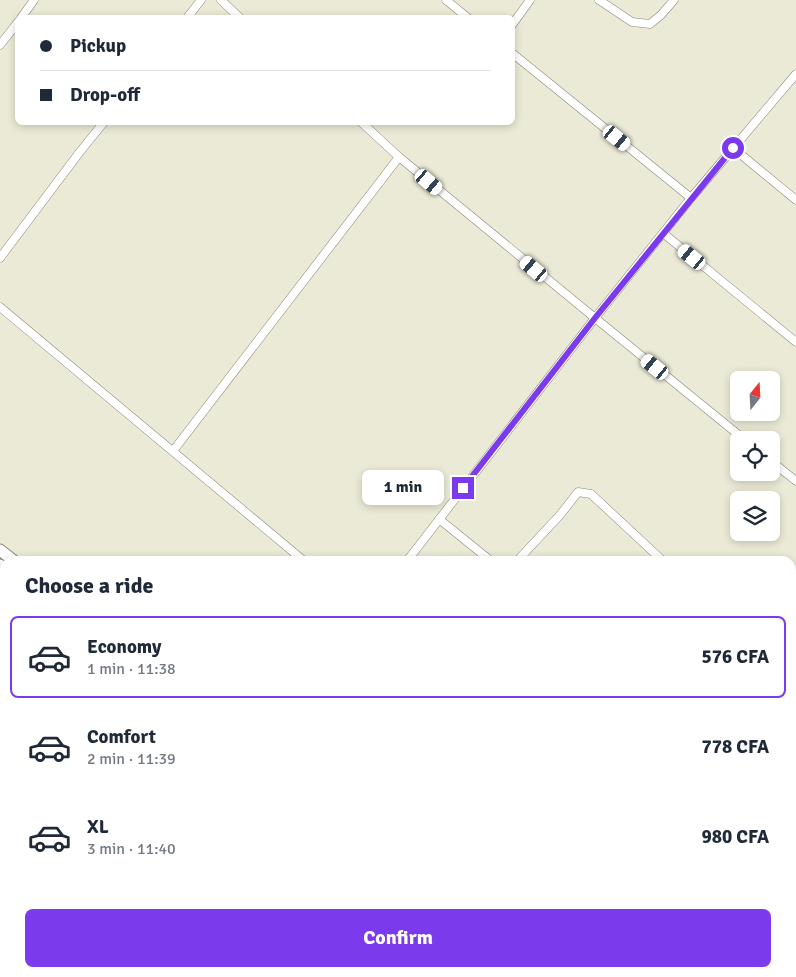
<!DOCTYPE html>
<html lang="en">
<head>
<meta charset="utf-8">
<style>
	body { margin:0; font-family:Signika,sans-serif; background:#f2f2f3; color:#1f2937; height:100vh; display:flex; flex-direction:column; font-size:19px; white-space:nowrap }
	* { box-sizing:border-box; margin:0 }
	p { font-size:16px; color:#747a83 }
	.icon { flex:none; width:28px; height:28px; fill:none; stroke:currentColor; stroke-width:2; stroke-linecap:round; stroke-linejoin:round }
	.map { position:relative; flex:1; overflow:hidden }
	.side { position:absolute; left:0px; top:556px; width:796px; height:421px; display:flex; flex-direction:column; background:#fff; border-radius:15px 15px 0 0; box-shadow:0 2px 8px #0003 }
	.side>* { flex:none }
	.banner { position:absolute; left:15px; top:15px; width:500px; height:110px; border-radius:8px; box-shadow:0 2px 8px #0003; display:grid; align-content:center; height:110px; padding:0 25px; background:#fff }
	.needle { width:32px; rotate:18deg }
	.controls { position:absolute; left:730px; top:371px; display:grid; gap:10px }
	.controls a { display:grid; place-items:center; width:50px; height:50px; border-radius:8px; background:#fff; box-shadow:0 2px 8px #0003; font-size:25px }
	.end { position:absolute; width:22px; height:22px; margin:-11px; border:6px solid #7c3aed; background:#fff; box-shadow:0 0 0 2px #fff }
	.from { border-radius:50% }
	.bubble { position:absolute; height:35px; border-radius:8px; background:#fff; box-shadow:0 2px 8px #0003; font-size:16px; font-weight:800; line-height:35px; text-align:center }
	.car { position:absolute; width:15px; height:30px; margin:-15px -8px; border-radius:6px; box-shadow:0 0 4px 1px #0007; background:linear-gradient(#fff 24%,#345 0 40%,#fff 0 76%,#345 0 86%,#fff 0) }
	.banner b { display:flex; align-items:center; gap:18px; height:48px; font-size:19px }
	.banner b+b { border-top:1px solid #e0e1e3 }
	.banner i { width:12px; height:12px; background:#1f2937 }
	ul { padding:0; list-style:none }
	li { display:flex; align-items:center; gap:15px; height:82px; margin:0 10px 8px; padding:0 15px; border:2px solid transparent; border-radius:8px }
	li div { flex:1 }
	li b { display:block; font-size:19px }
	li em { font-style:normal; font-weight:800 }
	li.active { border-color:#7c3aed }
	li>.icon { width:45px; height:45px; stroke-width:1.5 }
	h2 { padding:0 25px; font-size:22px; line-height:60px }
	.button { display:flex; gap:10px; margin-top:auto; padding:10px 25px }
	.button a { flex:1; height:58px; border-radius:8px; background:#7c3aed; color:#fff; font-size:20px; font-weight:800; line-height:58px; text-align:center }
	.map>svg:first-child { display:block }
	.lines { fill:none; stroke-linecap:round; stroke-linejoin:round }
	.service-casing { stroke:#888875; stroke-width:5.5 }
	.minor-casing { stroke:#888875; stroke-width:9 }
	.tertiary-casing { stroke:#888875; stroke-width:12 }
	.secondary-casing { stroke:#888875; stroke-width:13 }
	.service { stroke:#fff; stroke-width:4 }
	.minor { stroke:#fff; stroke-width:8 }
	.tertiary { stroke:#fff; stroke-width:10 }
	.secondary { stroke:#fff; stroke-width:11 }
	.route { stroke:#7c3aed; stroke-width:6 }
</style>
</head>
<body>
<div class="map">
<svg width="796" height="977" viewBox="0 0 796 977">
	<rect width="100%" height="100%" fill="#eaead6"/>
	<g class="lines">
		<g class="service-casing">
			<path id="service" d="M524,972L531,977"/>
		</g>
		<g class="minor-casing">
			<path id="minor" d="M221,0L240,18
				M446,0L468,18
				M599,0L632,22L650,24L661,15L674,0
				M21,18L34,0
				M187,18L201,0
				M512,25L530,0
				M0,45L18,22
				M512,53L691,198
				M361,122L399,157L595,318L745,440
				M733,148L796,200
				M663,233L796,342
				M0,258L79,153L104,122
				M0,307L304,561
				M173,451L399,157
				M771,461L796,481
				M439,519L491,561
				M407,561L595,318L691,198L796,74
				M517,561L560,515L578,492L591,494L663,561
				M791,683L796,677
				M0,698L5,703
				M0,834L5,829
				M791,951L796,955
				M0,973L5,968
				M211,977L217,972
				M432,977L438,972
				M558,977L560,972"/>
		</g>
		<g class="tertiary-casing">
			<path id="tertiary" d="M791,923L796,917
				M746,977L750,972"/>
		</g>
		<g class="secondary-casing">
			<path id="secondary" d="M0,550L14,561
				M0,565L5,570
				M450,972L453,977
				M461,972L463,977"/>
		</g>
		<use href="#service" class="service"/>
		<use href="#minor" class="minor"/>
		<use href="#tertiary" class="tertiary"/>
		<use href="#secondary" class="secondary"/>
	</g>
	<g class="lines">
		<path class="route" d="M463,488L595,318L733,148"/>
	</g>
</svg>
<div class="controls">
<a><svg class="needle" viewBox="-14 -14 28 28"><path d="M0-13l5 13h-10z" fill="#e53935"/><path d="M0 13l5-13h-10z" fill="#747a83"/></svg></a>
<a><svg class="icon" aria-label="locate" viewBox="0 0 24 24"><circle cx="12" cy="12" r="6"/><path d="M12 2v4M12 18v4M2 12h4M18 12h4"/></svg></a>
<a><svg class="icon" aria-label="layers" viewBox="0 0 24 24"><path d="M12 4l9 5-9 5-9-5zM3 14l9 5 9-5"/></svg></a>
</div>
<i class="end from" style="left:733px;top:148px"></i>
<i class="end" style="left:463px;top:488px"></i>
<div class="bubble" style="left:362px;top:470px;width:82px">1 min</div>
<i class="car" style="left:617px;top:138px;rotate:129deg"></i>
<i class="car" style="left:429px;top:182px;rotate:130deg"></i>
<i class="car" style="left:692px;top:257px;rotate:309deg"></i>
<i class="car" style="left:534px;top:269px;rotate:310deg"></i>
<i class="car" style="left:655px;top:367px;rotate:309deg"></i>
<div class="banner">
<b><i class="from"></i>Pickup</b>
<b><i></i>Drop-off</b>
</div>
<section class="side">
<h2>Choose a ride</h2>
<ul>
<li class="active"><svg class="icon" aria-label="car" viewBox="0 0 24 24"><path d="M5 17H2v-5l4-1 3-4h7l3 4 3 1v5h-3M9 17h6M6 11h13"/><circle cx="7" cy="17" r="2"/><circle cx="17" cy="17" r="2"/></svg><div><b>Economy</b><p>1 min · 11:38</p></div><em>576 CFA</em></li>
<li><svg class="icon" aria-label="car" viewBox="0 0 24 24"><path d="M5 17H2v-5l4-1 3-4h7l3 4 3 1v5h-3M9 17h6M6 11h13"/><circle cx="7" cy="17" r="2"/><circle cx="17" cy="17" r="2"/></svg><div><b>Comfort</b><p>2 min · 11:39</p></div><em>778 CFA</em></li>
<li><svg class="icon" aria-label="car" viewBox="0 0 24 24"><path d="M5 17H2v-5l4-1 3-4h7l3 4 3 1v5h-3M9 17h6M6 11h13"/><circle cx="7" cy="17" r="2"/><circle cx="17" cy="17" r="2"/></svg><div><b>XL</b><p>3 min · 11:40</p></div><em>980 CFA</em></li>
</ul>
<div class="button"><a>Confirm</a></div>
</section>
</div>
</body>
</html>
